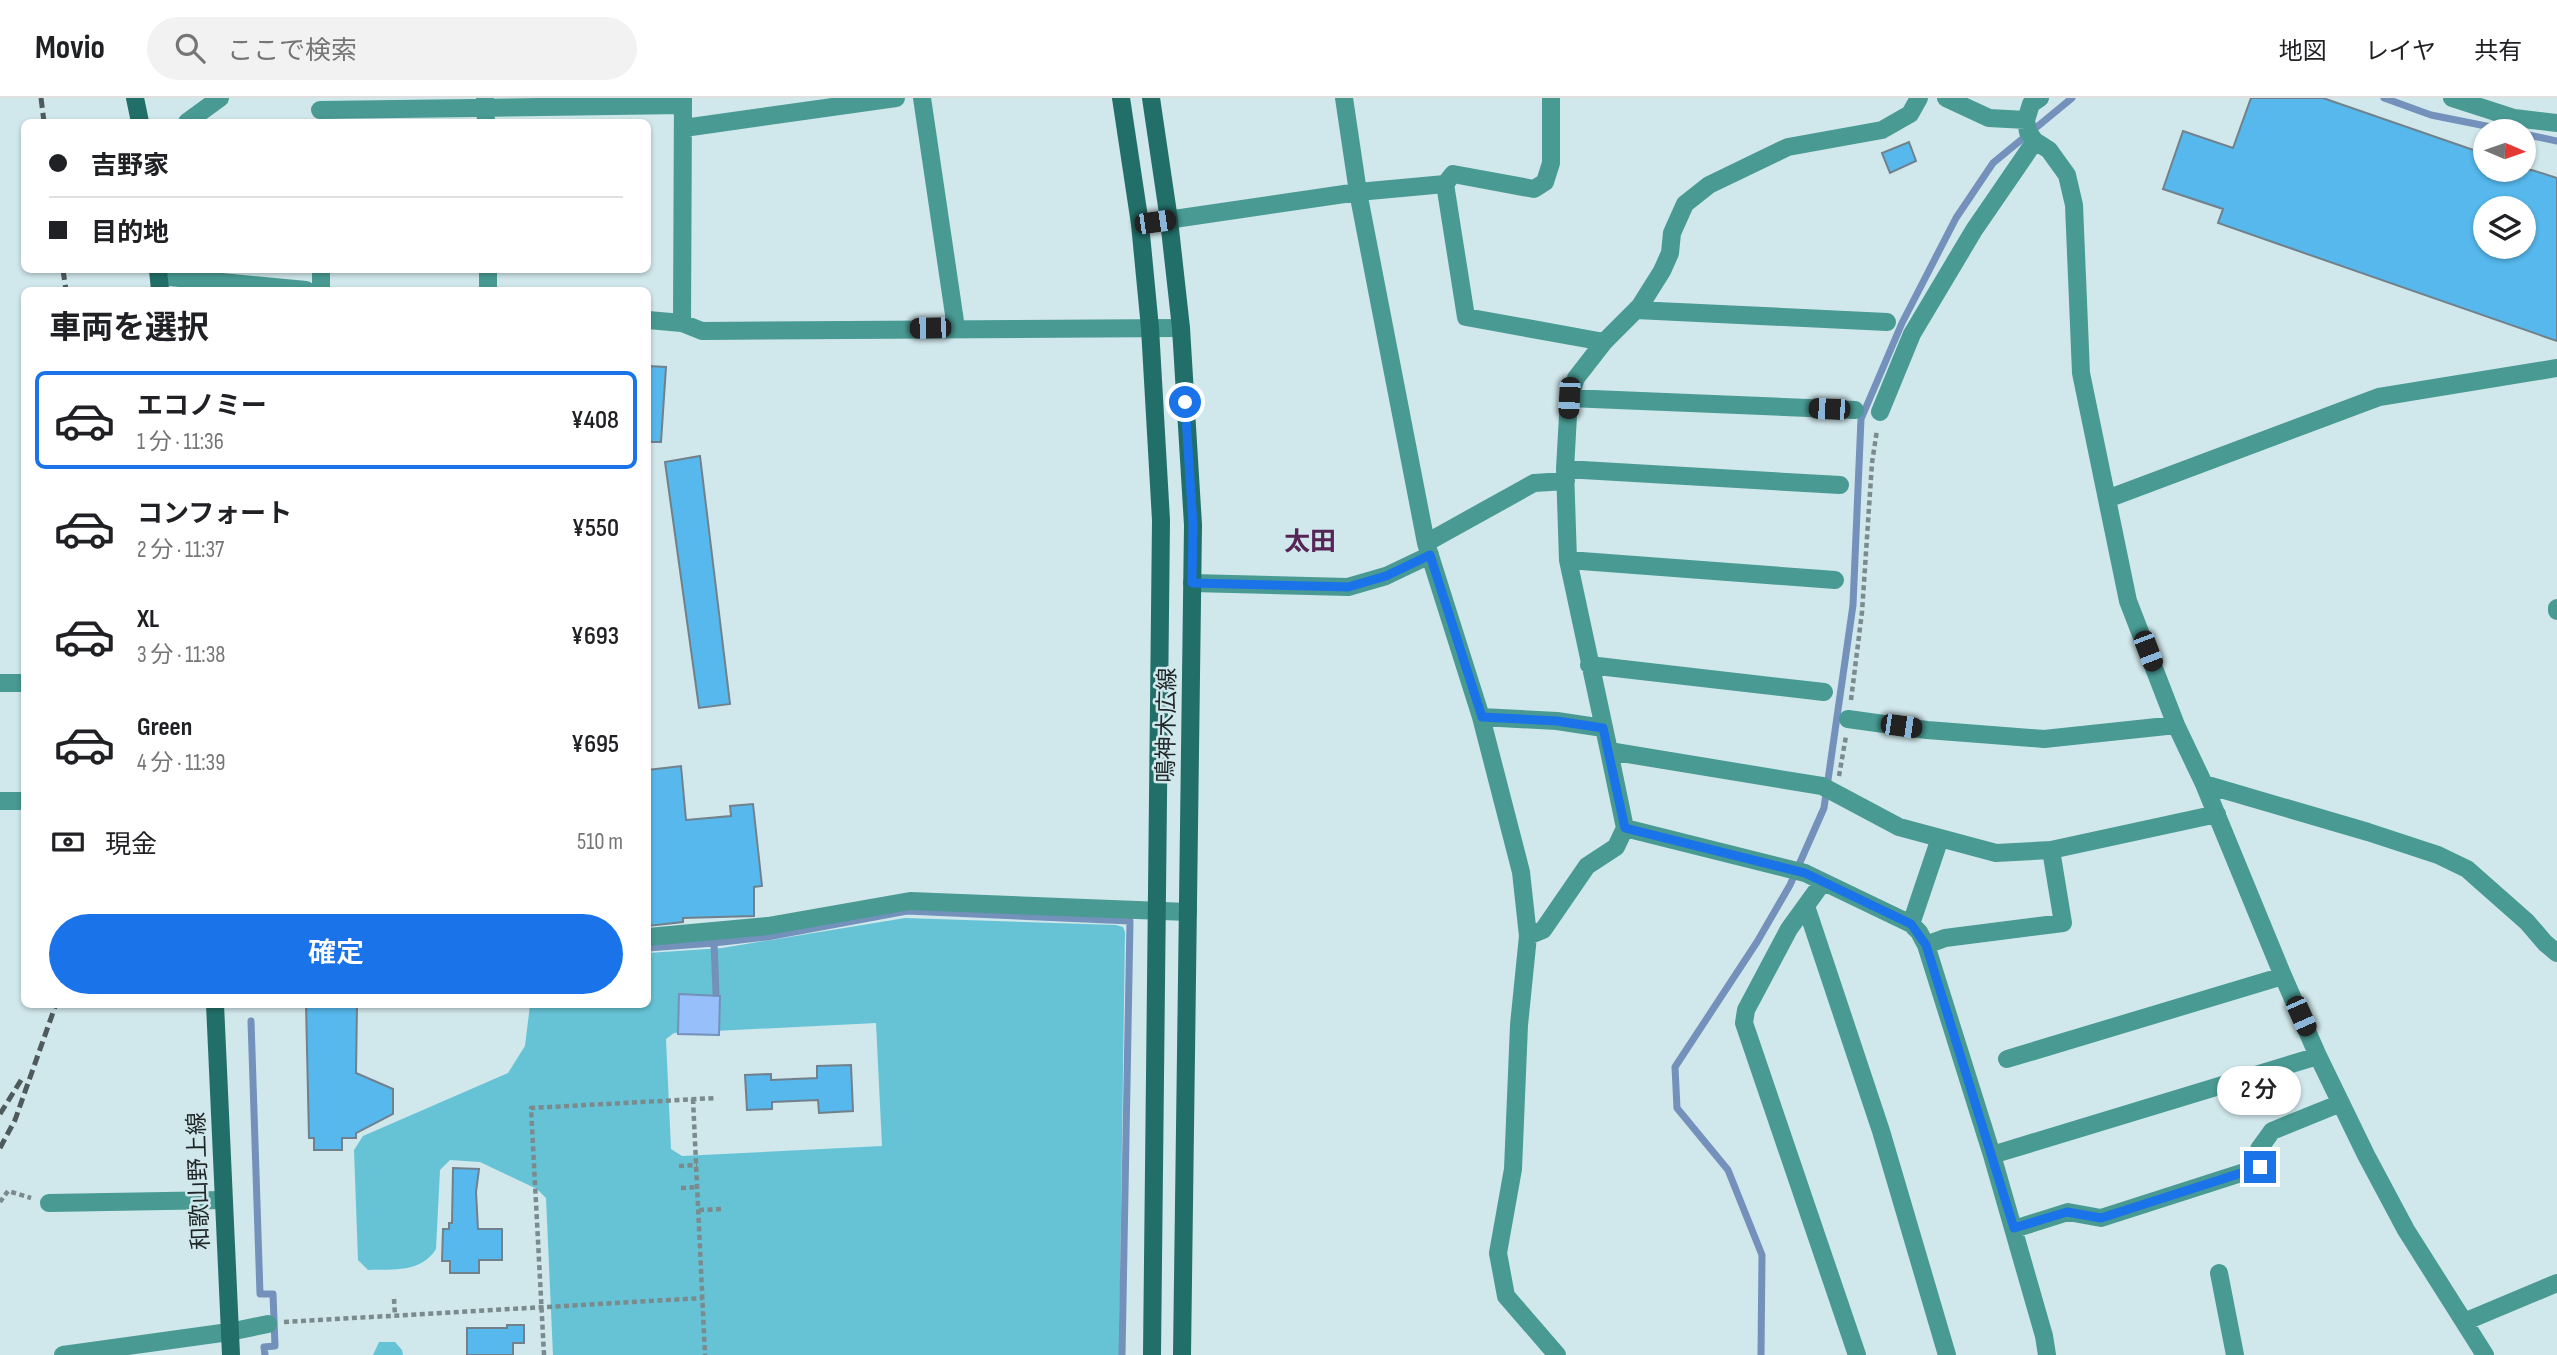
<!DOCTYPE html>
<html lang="ja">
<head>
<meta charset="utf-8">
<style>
	body { margin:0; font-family:"Sofia Sans Condensed","Noto Sans JP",sans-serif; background:#f2f2f2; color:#202124; height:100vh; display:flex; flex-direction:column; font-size:26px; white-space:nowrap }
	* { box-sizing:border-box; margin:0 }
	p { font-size:23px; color:#757577 }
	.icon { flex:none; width:38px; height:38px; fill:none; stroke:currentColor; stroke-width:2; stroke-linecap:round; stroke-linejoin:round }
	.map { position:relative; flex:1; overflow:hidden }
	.side { position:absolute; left:21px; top:189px; width:630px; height:721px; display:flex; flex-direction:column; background:#fff; border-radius:10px; box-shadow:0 2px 5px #0004 }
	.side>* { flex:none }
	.top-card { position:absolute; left:21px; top:21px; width:630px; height:154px; border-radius:10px; box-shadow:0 2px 5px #0004; display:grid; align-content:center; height:154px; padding:0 28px; background:#fff }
	.needle { width:46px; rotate:92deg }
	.buttons { position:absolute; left:2473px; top:21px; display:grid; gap:14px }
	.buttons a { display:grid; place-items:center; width:63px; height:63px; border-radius:50%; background:#fff; box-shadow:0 2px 5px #0004; font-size:35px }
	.end { position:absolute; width:32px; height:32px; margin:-16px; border:9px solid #1a73e8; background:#fff; box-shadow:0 0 0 4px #fff }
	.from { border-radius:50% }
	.bubble { position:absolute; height:49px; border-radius:24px; background:#fff; box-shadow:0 2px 5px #0004; font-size:23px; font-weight:600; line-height:49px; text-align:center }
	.car { position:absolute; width:21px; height:42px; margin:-21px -10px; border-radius:9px; box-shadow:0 0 5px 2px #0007; background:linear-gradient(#222 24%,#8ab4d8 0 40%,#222 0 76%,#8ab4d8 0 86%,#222 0) }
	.top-card b { display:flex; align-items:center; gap:24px; height:66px; font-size:26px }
	.top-card b+b { border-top:2px solid #e0e0e0 }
	.top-card i { width:18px; height:18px; background:#202124 }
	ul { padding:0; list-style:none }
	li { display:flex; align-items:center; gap:21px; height:98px; margin:0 14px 10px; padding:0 14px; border:4px solid transparent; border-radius:10px }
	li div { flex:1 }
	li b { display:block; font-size:26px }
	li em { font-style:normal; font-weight:600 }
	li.active { border-color:#1a73e8 }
	li>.icon { width:63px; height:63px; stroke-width:1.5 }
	h2 { padding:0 28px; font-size:32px; line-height:84px }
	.pay { display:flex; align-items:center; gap:18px; height:77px; padding:0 28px; font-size:26px }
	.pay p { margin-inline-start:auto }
	.cta { display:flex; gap:14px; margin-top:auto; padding:14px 28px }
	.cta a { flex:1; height:80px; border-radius:42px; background:#1a73e8; color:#fff; font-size:28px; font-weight:600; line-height:80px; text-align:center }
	header { display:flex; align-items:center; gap:42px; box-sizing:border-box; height:98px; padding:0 35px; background:#fff; border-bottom:2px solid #e0e0e0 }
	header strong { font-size:33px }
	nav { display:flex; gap:38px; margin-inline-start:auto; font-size:24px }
	.search { width:490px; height:63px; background:#f2f2f2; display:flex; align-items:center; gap:18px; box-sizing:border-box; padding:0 24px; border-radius:38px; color:#757577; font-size:26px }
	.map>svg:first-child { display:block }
	.green { fill:#66c3d5; fill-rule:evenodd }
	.water { fill:#97bffa; stroke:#7391bb; stroke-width:2 }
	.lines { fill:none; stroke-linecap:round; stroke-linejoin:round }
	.stream { stroke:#7391bb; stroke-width:7 }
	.building { fill:#56b8ec; stroke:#71818c; stroke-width:2; fill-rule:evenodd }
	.path { stroke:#7a8a8d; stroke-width:4.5; stroke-dasharray:5 3.5; stroke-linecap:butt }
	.minor { stroke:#489a93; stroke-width:18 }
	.tertiary { stroke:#489a93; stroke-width:18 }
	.secondary { stroke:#226e68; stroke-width:18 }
	.rail { stroke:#4e5a5c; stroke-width:5; stroke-dasharray:10 5; stroke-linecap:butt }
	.route { stroke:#1a73e8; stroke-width:9 }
	.labels { text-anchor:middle; stroke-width:5; stroke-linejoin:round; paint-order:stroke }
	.street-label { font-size:23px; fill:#1e2628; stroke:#d0e7eb }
	.quarter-label { font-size:26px; font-weight:bold; fill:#562556; stroke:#d0e7eb }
</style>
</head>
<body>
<header>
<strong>Movio</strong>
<div class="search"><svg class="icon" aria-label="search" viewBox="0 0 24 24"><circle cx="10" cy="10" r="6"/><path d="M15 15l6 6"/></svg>ここで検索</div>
<nav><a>地図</a><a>レイヤ</a><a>共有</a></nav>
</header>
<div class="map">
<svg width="2557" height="1257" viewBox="0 0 2557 1257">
	<rect width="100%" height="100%" fill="#d0e7eb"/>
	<path class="green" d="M905,820L1116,827L1123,829L1125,834L1119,1257H553L546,1100L537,1091L480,1064L450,1062L440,1072L436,1151C421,1175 393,1171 368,1172L358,1162L354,1052L363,1038L508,975L525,948L530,907L648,906V855L722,850ZM876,925L882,1048L682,1058L671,1051L666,941L674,935Z
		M379,1244H395L402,1252L403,1257H373Z"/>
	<path class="water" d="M679,896L720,898L719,937L678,936Z"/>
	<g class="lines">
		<path class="stream" d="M2384,0L2431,17L2511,33
			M2524,36L2557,43
			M714,845L767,839L907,813L1130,823L1122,1257
			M648,850L714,845L716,895
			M251,923L260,1196H273L275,1248L264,1249L265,1257
			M1761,1257L1762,1157L1728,1072L1677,1010L1675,969L1757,844L1790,787L1824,710L1853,507L1861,321L1902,225L1956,120L1993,65L2072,0"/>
	</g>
	<path class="building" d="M2251,0H2323L2485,56V72H2532L2557,80V243L2218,125L2223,111L2163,91L2183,33L2233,50ZM2485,110H2524V149H2485Z
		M1909,44L1916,63L1890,75L1882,55Z
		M648,268L666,269L661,344H648Z
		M700,358L730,606L699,610L665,364Z
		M681,668L686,722L731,718L730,708L753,706L762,788L754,789V818L683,820V824L648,828V672Z
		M306,906H357L356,975L393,991V1016L356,1035V1040H342V1052H314V1040H309Z
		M851,967L853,1013L819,1015L818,1002L772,1004V1011L747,1012L745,977L771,976V982L817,980V968Z
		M453,1070L479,1071L476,1094L478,1131H502V1162H479V1175H450V1163H442L443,1131H449V1125H452Z
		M507,1227H524V1245H513V1257H467V1230H507Z"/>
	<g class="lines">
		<path class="path" d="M1851,602L1862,514L1872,365L1877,332
			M1839,678L1846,638
			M693,1001L705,1257
			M679,1068L697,1067
			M681,1090L697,1089
			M0,1104L8,1093L31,1100
			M699,1112L724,1111
			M394,1201L395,1218
			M284,1224L703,1200
			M544,1257L531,1010L716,1000"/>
		<path class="minor" d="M485,0L486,24
			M922,0L956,230
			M1344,0L1358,94L1426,445L1481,619L1521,774L1528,838L1519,927L1513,1071L1498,1155L1506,1198L1557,1257
			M1919,0L1910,16L1882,32L1788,49L1709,87L1685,106L1672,135L1670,155L1662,173L1640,208L1604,244L1576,280L1569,300L1565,371L1568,462L1609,653L1822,688L1899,729L1996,755L2051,752L2217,716
			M1946,0L1989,20L2026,22
			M2040,0L2031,6L2026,22L2028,34L2035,43L2049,52L2067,77L2074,107L2081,275L2128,503L2176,627L2204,686L2283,878L2318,958L2366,1057L2406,1132L2485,1257
			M2452,0L2514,20L2557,25
			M320,12L683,7
			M187,24L220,0
			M684,30L896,0
			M1445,86L1466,219L1604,244
			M1140,126L1358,94
			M321,172V192
			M488,172V192
			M159,178L306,192
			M1636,212L1887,224
			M648,222L682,225L702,233L1181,230
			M682,225L683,0
			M1569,300L1855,312
			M1880,314L1912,236L1974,132L2035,43
			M1565,371L1840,387
			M2107,401L2379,299L2557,270
			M1426,445L1534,385L1566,383
			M1568,462L1835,482
			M1192,485L1348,489L1386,478L1430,457
			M2557,510V513
			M1589,567L1824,594
			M0,585H24
			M1481,619L1557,623L1603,630
			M1848,621L1927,632L2044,641L2176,627
			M2204,686L2368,734L2438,757L2467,771L2527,824L2545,845L2557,855
			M0,703H24
			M1625,730L1805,775L1911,826L1919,834L1926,847L1945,840L2063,825L2051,752
			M1823,784L1789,831L1746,912L1744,925L1857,1257
			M1806,808L1881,1033L1947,1257
			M1911,826L1940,740
			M1528,838L1543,832L1587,768L1616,749L1625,730L1609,653
			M648,839L768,828L910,803L1188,814
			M1926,847L1992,1057L2318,958
			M2007,961L2283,878
			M1992,1057L2044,1238L2047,1257
			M49,1105L223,1102
			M2014,1131L2068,1114L2101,1120L2260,1069L2259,1051L2272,1033L2341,1005
			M2219,1175L2235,1257
			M2464,1224L2557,1185
			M63,1257L229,1234L268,1226"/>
		<path class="tertiary" d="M1358,94L1445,86L1453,76L1534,91L1545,84L1551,65V0"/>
		<path class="secondary" d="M135,0L140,24
			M1121,0L1140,126L1150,230L1161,422L1152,1257
			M1151,0L1169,122L1181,230L1193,427L1182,1257
			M158,172L160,192
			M215,906L231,1257"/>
		<path class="rail" d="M41,0L44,24
			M63,172L66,192
			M0,1016L23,979
			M0,1050L15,1022L56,906"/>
	</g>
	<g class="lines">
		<path class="route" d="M1185,304L1193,427L1192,485L1348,489L1386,478L1430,457L1482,619L1557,623L1603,630L1625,730L1805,775L1911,826L1926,847L2014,1130L2067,1114L2101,1120L2260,1069"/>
	</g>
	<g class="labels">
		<g class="street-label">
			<text transform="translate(1166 627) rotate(-89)" y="8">鳴神木広線</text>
			<text transform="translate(198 1083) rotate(-92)" y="8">和歌山野上線</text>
		</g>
		<g class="quarter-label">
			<text x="1310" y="452">太田</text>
		</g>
	</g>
</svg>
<div class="buttons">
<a><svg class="needle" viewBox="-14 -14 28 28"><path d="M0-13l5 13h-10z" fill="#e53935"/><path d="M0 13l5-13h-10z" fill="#757577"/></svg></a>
<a><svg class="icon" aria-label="layers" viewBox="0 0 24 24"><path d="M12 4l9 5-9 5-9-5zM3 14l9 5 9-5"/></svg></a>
</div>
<i class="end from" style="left:1185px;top:304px"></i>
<i class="end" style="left:2260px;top:1069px"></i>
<div class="bubble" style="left:2217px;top:968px;width:84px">2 分</div>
<i class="car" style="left:1155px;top:124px;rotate:82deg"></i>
<i class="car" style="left:930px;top:230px;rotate:269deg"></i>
<i class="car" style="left:1569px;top:300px;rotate:183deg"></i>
<i class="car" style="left:1829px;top:311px;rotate:272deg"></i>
<i class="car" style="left:2148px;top:553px;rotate:159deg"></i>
<i class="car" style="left:1901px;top:628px;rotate:98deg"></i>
<i class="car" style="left:2301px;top:918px;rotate:156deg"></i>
<div class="top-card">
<b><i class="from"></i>吉野家</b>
<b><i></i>目的地</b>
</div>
<section class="side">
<h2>車両を選択</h2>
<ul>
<li class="active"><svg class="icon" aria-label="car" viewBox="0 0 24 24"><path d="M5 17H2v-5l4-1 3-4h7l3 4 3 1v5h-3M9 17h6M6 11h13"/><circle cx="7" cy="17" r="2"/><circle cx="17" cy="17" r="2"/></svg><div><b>エコノミー</b><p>1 分 · 11:36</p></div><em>¥408</em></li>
<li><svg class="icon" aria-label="car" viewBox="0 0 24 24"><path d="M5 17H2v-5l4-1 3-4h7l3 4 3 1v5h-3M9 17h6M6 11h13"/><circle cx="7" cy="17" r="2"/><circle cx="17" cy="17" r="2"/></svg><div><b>コンフォート</b><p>2 分 · 11:37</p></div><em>¥550</em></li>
<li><svg class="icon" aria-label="car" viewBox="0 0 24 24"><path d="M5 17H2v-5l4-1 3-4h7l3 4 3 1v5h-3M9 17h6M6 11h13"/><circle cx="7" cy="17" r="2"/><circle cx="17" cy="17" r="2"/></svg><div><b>XL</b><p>3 分 · 11:38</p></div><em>¥693</em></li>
<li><svg class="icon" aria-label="car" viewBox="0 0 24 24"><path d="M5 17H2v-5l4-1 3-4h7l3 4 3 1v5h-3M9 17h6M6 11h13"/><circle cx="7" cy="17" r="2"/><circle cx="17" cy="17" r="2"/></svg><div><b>Green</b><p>4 分 · 11:39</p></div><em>¥695</em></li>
</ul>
<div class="pay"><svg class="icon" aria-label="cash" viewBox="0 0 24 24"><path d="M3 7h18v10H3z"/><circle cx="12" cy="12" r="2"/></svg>現金<p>510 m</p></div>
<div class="cta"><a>確定</a></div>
</section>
</div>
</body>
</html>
